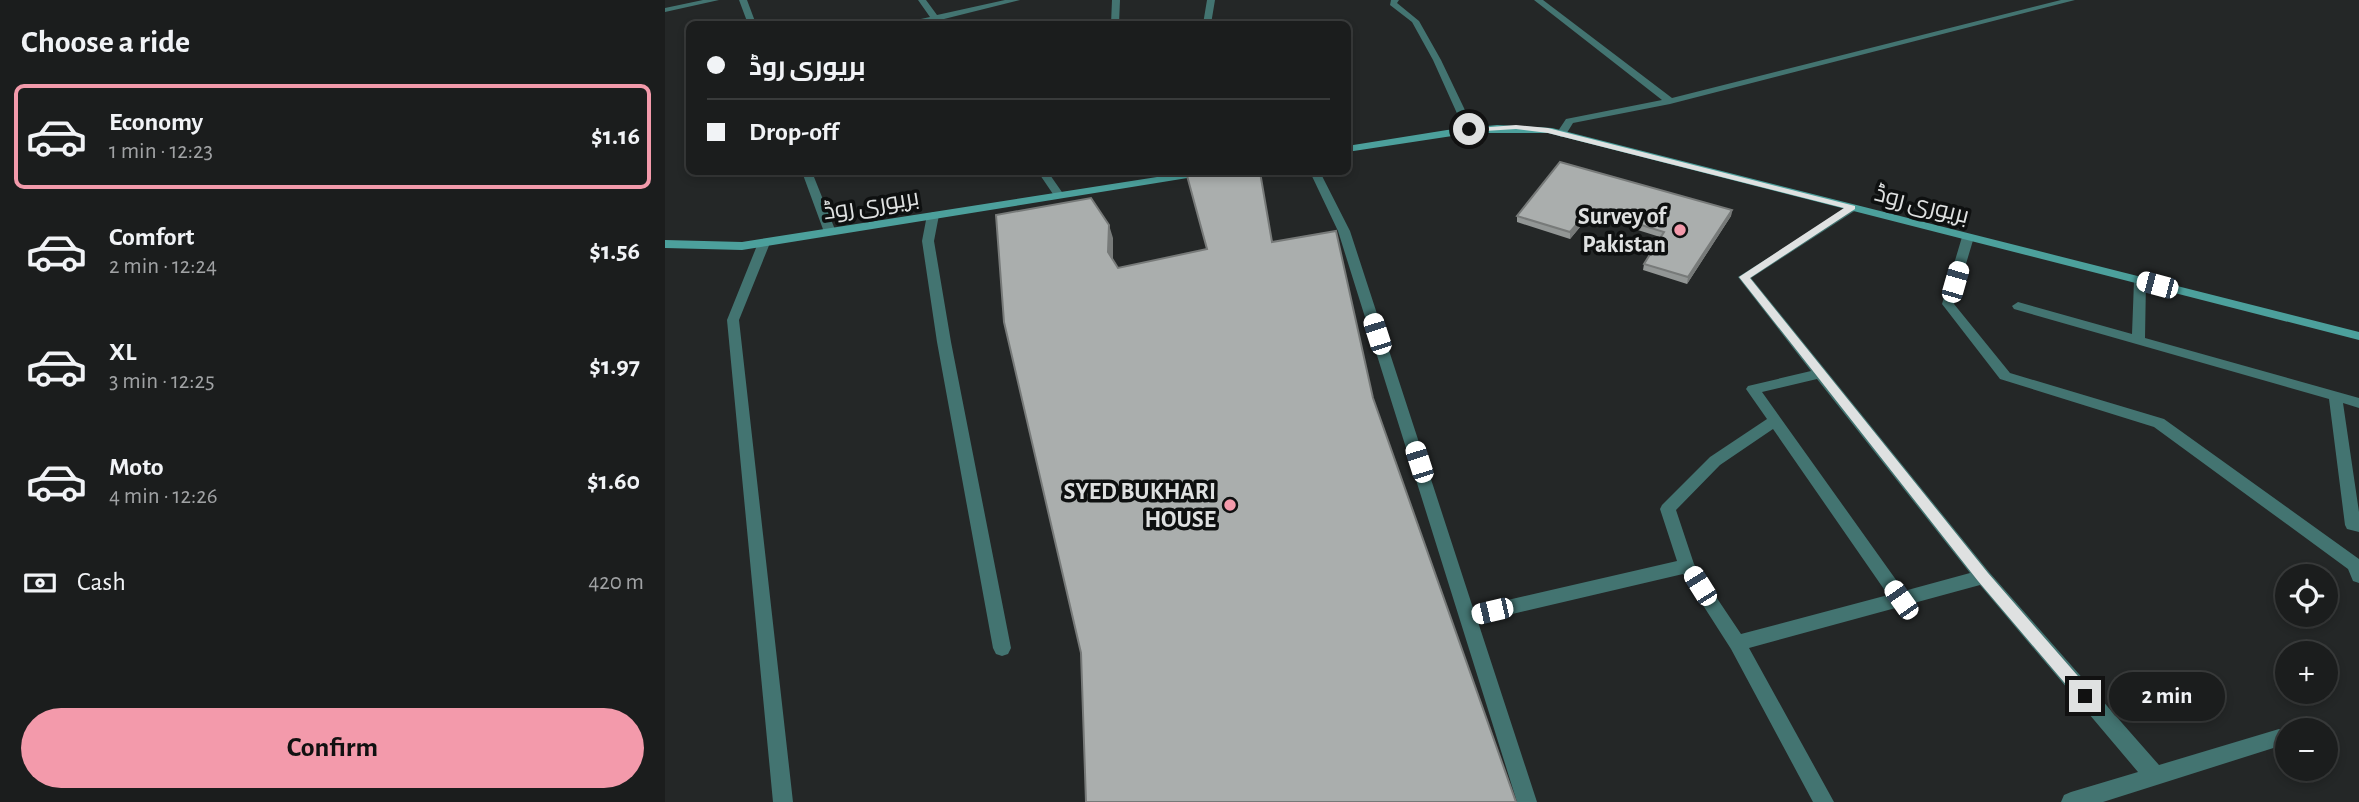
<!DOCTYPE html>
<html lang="en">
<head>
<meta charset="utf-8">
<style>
	body { margin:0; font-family:"Alegreya Sans",Cairo,sans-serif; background:#282a2a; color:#f1f3f6; height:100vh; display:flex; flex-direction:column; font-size:26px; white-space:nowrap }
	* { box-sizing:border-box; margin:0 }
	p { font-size:23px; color:#a0a2a4 }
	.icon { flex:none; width:38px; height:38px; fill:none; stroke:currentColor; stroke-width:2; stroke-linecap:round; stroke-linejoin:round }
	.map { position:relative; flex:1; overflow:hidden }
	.side { display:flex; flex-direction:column; background:#1b1d1d; width:665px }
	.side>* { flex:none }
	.banner { position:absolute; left:21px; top:21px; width:665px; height:154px; border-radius:10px; box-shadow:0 4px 10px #0003,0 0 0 2px #393b3b; display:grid; align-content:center; height:154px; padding:0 21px; background:#1b1d1d }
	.fabs { position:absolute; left:1610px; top:564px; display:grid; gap:14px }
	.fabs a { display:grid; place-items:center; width:63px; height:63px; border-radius:50%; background:#1b1d1d; box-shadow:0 4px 10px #0003,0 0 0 2px #393b3b; font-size:35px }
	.end { position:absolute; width:32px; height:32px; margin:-16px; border:9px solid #dfe1e1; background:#111; box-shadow:0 0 0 4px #111 }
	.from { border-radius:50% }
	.bubble { position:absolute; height:49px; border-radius:24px; background:#1b1d1d; box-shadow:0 4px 10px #0003,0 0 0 2px #393b3b; font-size:23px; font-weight:700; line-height:49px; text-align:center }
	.car { position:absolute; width:21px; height:42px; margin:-21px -10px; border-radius:9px; box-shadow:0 0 5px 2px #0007; background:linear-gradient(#fff 24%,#345 0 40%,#fff 0 76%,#345 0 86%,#fff 0) }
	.banner b { display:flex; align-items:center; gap:24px; height:66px; font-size:26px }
	.banner b+b { border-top:2px solid #393b3b }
	.banner i { width:18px; height:18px; background:#f1f3f6 }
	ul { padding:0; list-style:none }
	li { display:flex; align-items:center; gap:21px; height:105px; margin:0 14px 10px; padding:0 7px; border:4px solid transparent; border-radius:10px }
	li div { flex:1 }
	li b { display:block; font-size:26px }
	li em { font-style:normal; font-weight:700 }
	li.active { border-color:#f39aab }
	li>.icon { width:63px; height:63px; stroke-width:1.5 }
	h2 { padding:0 21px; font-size:32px; line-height:84px }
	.pay { display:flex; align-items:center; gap:18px; height:77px; padding:0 21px; font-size:26px }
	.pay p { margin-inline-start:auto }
	.cta { display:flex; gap:14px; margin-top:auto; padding:14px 21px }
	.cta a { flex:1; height:80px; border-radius:42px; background:#f39aab; color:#111; font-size:28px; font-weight:700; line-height:80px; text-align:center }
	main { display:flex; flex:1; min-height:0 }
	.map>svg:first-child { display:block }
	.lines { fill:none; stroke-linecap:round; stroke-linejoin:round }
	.minor { fill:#437471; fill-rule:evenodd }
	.secondary { fill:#4ca09c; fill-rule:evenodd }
	.wall { fill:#929695 }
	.shaded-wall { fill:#777a79 }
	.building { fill:#aaaead; stroke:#777a79; stroke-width:2 }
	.route { fill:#dfe1e1 }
	.poi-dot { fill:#f39aab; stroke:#0e1010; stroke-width:2.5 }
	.labels { text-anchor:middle; stroke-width:7; stroke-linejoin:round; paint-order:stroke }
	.street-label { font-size:24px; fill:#dfe1e1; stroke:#0e1010 }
	.poi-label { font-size:24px; font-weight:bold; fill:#dfe1e1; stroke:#0e1010; text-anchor:end }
</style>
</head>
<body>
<main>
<section class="side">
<h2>Choose a ride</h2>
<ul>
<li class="active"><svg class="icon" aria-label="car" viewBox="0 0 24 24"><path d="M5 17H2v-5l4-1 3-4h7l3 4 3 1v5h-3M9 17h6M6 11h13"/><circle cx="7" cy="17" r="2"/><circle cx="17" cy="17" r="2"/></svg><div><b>Economy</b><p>1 min · 12:23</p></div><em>$1.16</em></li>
<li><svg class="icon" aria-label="car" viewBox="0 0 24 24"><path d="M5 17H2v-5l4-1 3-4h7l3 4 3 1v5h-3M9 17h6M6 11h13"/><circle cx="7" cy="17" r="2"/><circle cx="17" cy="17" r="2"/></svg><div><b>Comfort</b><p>2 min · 12:24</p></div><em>$1.56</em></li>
<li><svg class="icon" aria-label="car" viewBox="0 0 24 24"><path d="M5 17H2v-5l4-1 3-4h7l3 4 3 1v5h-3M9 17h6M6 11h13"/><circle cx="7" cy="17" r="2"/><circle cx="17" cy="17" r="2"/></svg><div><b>XL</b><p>3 min · 12:25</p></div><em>$1.97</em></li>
<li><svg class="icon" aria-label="car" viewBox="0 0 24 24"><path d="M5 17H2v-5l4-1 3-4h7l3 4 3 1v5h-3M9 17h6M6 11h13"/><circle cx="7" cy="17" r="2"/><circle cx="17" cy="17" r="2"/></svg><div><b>Moto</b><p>4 min · 12:26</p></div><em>$1.60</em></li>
</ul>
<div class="pay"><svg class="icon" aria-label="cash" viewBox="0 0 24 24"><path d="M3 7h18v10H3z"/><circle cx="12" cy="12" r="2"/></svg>Cash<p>420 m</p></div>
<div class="cta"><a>Confirm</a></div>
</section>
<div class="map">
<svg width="1694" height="802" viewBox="0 0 1694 802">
	<rect width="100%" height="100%" fill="#242727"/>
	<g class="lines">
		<path class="minor" d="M38,0H54L0,12V8Z
			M74,0H82L91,24H83Z
			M253,0H261L272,15L340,0H355L275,20L276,24H270L268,21L241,24L242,22L265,17Z
			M447,0H455L454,24H446Z
			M542,0H550L546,24H538Z
			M726,0H734L732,3L754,21L776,60L809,129L808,131L799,129L768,60L747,22L725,5Z
			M869,0H878L1007,98L1396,0H1410L1005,104L908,123L900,136L896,137L891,134L901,119L997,100Z
			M137,172H147L171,232L169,234L165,235L159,232Z
			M373,172H383L399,195L398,197H390Z
			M645,172H655L685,231L808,608L1012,561L995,509L997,505L1045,457L1102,419L1081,389L1083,386L1146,371L1073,277L1187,205L1193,208L1191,210L1086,278L1324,572L1494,765L1614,729L1621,732V744L1438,802H1396L1399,795L1406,792L1473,772L1315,585L1084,648L1169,802H1148L1066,649L1018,574L813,622L872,802H852L673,231ZM1152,379L1305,573L1239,591L1097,392ZM1108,429L1223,595L1076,634L1029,564L1011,510L1055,465Z
			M268,212L274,215L269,241L286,342L346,648L343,654L337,656L331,654L328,648L272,342L257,241L262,215Z
			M1303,234L1309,237L1289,304L1345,373L1499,419L1694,559V583L1688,581L1683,569L1489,427L1335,379L1277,304L1297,237Z
			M99,240L105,243L74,320L128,802H108L62,320L93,243Z
			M1475,277L1481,281L1480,338L1694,398V408L1678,403L1694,512V532L1682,529L1680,525L1664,399L1349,309L1347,306L1353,302L1467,334L1469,281Z"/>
		<path class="secondary" d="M832,125L887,128L1694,332V340L883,133H807L682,152V146L782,130Z
			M524,172H546L541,175L77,250L0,248V240L77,242Z"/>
	</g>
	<path class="wall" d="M895,162L1067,210L1066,216L1022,284L978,270L979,264L995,237L925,215L905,239L852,222V216Z"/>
	<path class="shaded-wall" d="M925,209V215L905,239V232Z
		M1067,210L1066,216L1022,284L1023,277Z
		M444,225L448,238V265L443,252Z"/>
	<path class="building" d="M895,162L1067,210L1023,277L979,264L999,232L925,209L905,232L852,216Z
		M521,172H595L607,242L671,231L708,398L851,802H421L416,653L339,322L331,215L426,198L444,225L443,252L453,268L542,249Z"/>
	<path class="route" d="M851,125L883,128L1190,206V209L1085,278L1323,573L1426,691L1428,696L1426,701H1415L1313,581L1074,277L1179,208L883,133L851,129L804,132L800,129Z"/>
	<g class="poi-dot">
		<circle cx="1015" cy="230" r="7"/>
		<circle cx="565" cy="505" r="7"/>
	</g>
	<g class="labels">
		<g class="street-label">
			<text transform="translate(206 204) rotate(-9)" y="8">بریوری روڈ</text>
			<text transform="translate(1257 204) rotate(14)" y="8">بریوری روڈ</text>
		</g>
		<g class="poi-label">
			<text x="1001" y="224">Survey of<tspan x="1001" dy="28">Pakistan</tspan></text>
			<text x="551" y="499">SYED BUKHARI<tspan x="551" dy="28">HOUSE</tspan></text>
		</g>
	</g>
</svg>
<div class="fabs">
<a><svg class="icon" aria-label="locate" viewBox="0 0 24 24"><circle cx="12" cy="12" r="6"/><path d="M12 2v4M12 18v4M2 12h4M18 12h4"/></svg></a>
<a>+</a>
<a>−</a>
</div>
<i class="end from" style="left:804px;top:129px"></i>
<i class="end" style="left:1420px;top:696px"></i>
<div class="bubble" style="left:1444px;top:672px;width:116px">2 min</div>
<i class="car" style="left:1290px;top:282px;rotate:16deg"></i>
<i class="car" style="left:1492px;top:285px;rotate:285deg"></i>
<i class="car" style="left:712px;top:334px;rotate:342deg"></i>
<i class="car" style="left:754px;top:462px;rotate:342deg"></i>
<i class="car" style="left:1035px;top:586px;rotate:328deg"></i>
<i class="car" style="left:1236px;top:600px;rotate:325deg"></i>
<i class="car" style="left:827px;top:611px;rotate:257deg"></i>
<div class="banner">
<b><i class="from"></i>بریوری روڈ</b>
<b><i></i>Drop-off</b>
</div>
</div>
</main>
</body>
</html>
